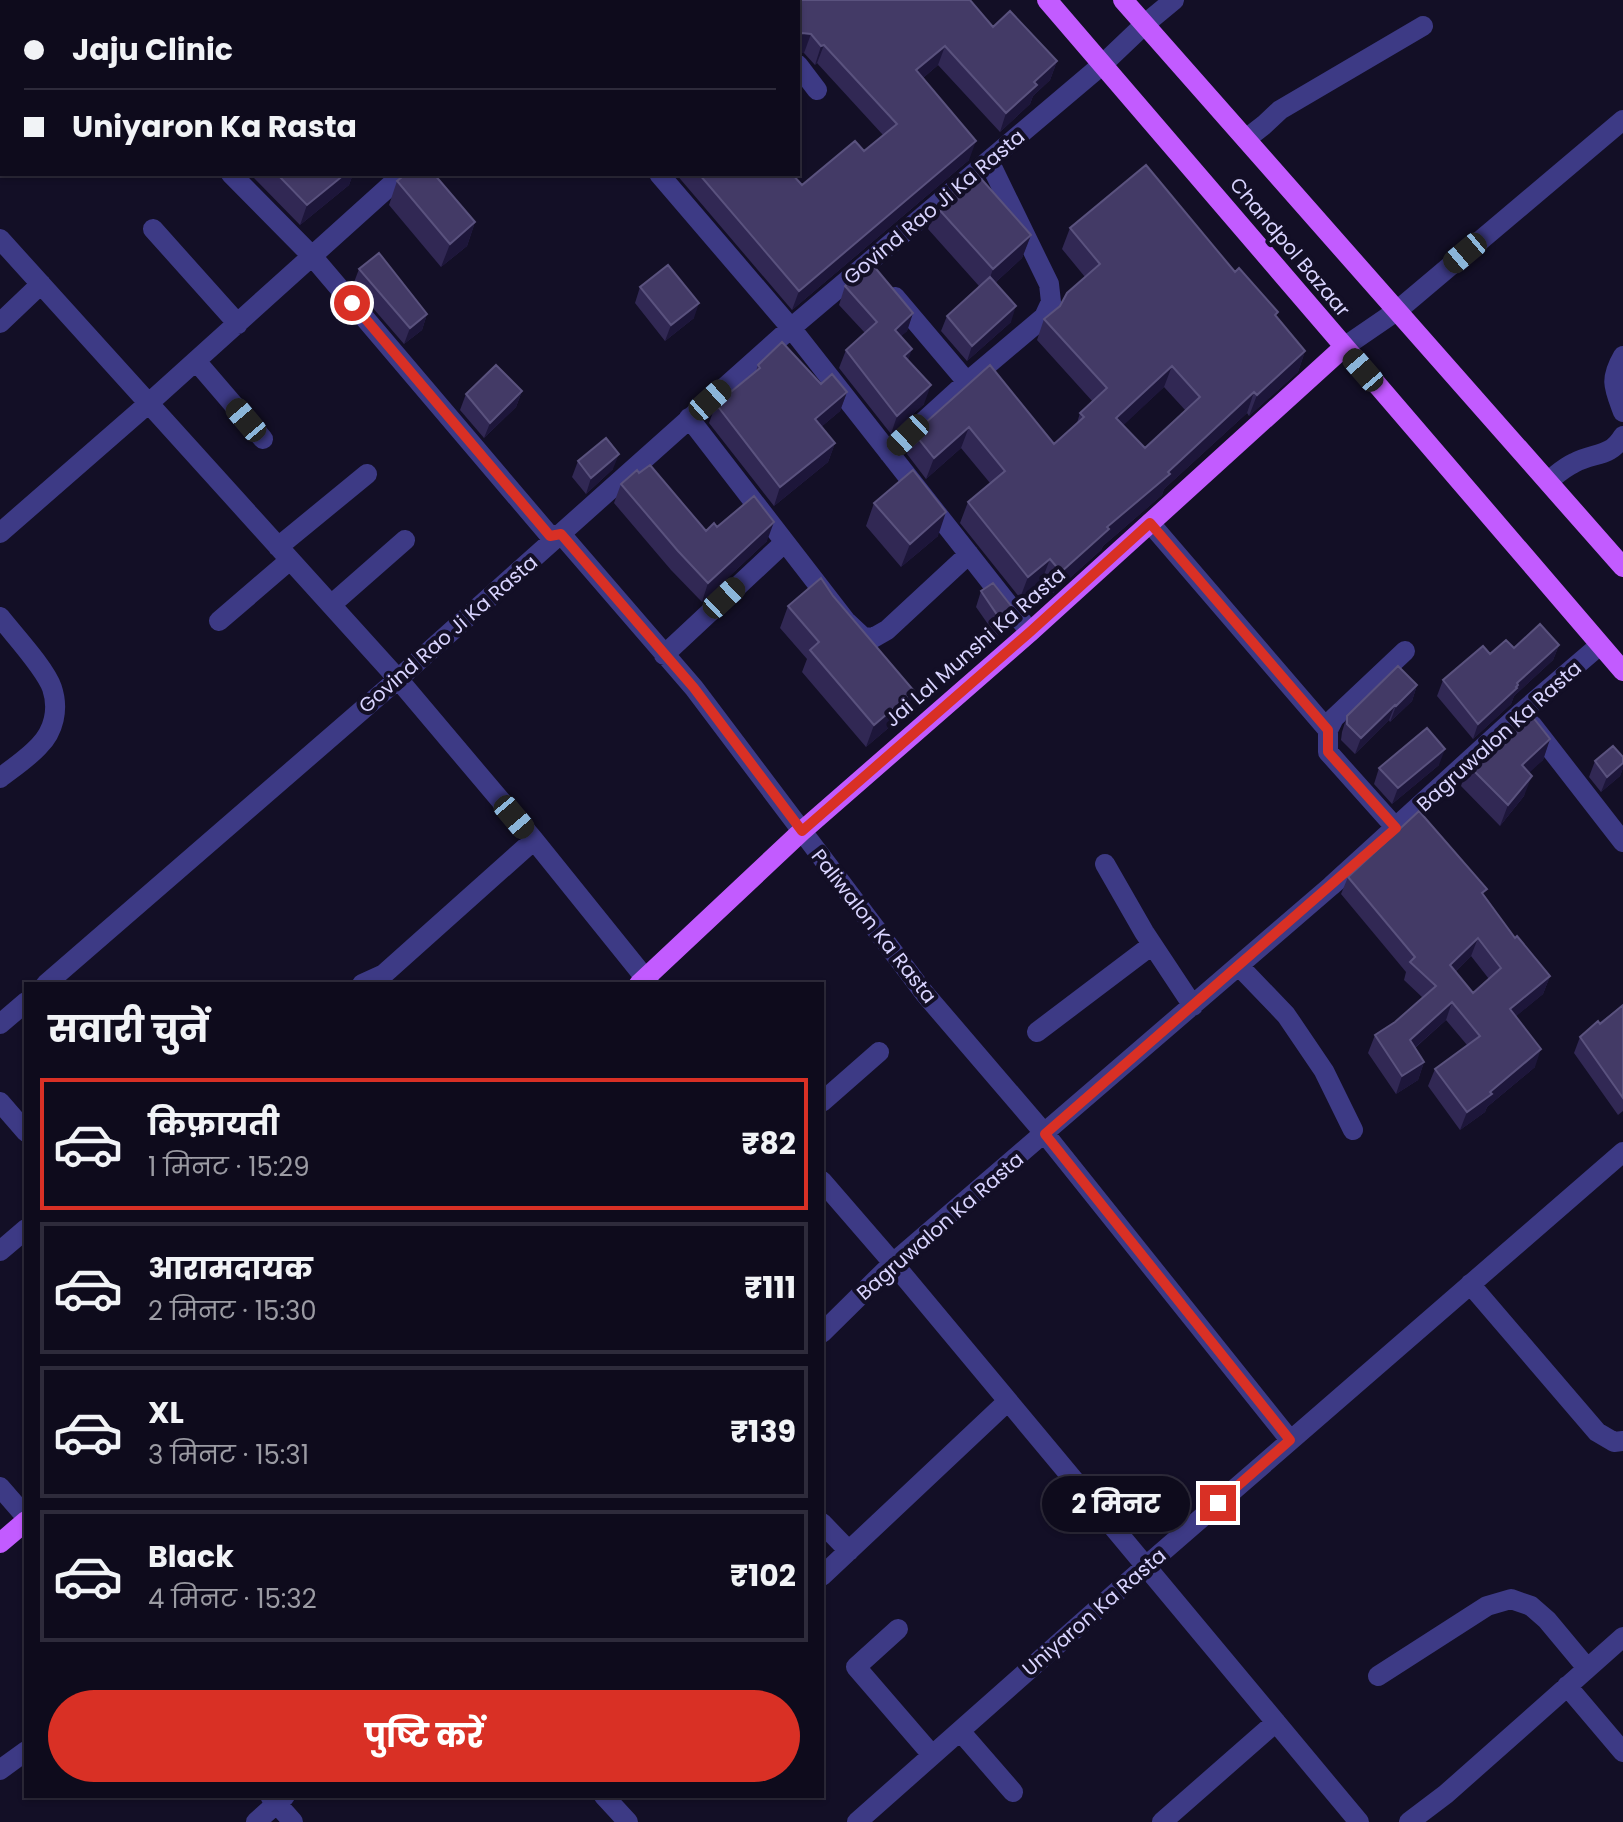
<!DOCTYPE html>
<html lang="hi">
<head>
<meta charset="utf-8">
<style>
	body { margin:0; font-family:Poppins,"Noto Sans Devanagari",sans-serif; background:#171425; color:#f1f3f6; height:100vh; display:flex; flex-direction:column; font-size:30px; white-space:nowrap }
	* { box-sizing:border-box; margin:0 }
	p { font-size:26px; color:#9b9ba3 }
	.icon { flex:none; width:44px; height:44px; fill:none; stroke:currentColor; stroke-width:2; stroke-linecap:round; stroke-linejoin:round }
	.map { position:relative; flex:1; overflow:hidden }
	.details { position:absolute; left:24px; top:982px; width:800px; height:816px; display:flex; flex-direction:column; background:#0e0b1c; border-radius:0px; box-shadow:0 2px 6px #0004,0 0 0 2px #2e2b3b }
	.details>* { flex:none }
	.top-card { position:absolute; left:0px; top:0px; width:800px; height:176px; box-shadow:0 2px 6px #0004,0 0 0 2px #2e2b3b; display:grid; align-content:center; height:176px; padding:0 24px; background:#0e0b1c }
	.end { position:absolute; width:36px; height:36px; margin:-18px; border:10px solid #d93025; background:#fff; box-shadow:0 0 0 4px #fff }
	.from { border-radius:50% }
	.bubble { position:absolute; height:56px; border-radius:28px; background:#0e0b1c; box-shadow:0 2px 6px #0004,0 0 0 2px #2e2b3b; font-size:26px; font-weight:700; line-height:56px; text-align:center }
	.car { position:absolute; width:24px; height:48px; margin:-24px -12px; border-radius:10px; box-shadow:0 0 6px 2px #0007; background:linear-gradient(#222 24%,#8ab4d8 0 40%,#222 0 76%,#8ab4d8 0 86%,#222 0) }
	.top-card b { display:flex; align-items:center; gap:28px; height:76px; font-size:30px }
	.top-card b+b { border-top:2px solid #2e2b3b }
	.top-card i { width:20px; height:20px; background:#f1f3f6 }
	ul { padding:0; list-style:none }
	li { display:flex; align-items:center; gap:24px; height:132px; margin:0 16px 12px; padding:0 8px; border:4px solid #2e2b3b; border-radius:0px }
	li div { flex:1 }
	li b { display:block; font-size:30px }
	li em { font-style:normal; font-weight:700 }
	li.on { border-color:#d93025 }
	li>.icon { width:72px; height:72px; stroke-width:1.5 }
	h2 { padding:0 24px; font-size:36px; line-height:96px }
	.action { display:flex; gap:16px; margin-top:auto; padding:16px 24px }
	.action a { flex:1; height:92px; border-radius:48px; background:#d93025; color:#fff; font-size:32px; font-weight:700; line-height:92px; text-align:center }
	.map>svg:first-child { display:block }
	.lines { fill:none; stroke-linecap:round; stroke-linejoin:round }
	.minor { stroke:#3d3a85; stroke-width:20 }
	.major { stroke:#c25bff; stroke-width:20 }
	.wall { fill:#312854; fill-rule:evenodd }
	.shaded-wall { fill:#1d163a }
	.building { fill:#433a66; stroke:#5a527e; stroke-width:2; fill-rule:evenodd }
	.route { stroke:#d93025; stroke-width:10 }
	.labels { text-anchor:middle; stroke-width:8; stroke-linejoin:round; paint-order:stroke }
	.street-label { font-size:20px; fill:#d9d4ff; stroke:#130f26 }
</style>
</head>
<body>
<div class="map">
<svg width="1623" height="1822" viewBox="0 0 1623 1822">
	<rect width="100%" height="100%" fill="#130f26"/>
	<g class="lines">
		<path class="minor" d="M73,0L75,2
			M19,2L21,0
			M430,2L432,0
			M602,2L604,0
			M0,22L2,20
			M798,65L817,90
			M1246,139L1264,125L1280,110L1423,26
			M231,174L312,256L550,536L561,534L694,688L925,994L1045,1134L1290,1440
			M659,174L791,328L1030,632
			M153,229L238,324
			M0,239L398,679L534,840L650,984
			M895,297L967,382
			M0,323L41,284
			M1344,347L1398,310L1623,120
			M1623,356C1609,380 1614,388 1623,412
			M196,361L263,439
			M689,418L846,621L863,637L873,638L887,630L969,554
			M889,453L967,382L1044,317L1051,302L1049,284L989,161
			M1548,481C1556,475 1565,467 1574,463C1594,452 1610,458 1623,436
			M1150,523L1328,730
			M0,533L149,403L403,174
			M278,547L367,474
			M331,605L405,540
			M0,617C14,635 45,668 52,688C59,709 54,731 39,746C28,758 13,768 0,778
			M219,621L290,560
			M664,655L785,542
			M1532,725L1623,842
			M1396,828L1328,752V730L1334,718L1405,651
			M1105,864L1144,932L1193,1006
			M1239,966L1286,1015L1324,1071L1353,1130
			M46,984L398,679L791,328L1103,64L1145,24L1174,0
			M362,984L384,974L534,840
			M0,1024L26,1002
			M1037,1032L1152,945
			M0,1102L26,1132
			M822,1102L879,1052
			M822,1181L893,1263L1359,1822
			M0,1251L26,1229
			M1470,1284L1597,1432L1614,1442L1623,1441
			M822,1333L893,1263L1331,886L1522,712L1600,645
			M0,1487L26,1517
			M822,1523L849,1551
			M822,1576L1008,1401
			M898,1629L856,1667L932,1755
			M1378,1676L1487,1606L1511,1599L1531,1606L1547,1620L1587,1668
			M1567,1686L1623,1752
			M960,1731L1013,1792
			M0,1770L26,1751
			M270,1796L293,1822
			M604,1796L628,1822
			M256,1822L285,1796
			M857,1822L1146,1566L1623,1152
			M1162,1822L1276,1722
			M1409,1822L1446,1794L1623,1637"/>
		<path class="major" d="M1047,0L1623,671
			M1123,0L1623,567
			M639,984L802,831L1030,632L1344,347
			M0,1543L26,1521"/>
	</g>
	<path class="wall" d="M100,0H195L197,2H102Z
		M235,0H410L408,2H236Z
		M696,0H970L993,27L1057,61L1050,80L1033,96L1030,104L1000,132L938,65L923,78L969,160L792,310L676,174H792L802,185L864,151L883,135L817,63L815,65L804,53L798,2H698Z
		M250,174H353L349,185L300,225Z
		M397,181L475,222L467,246L441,267L389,205Z
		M936,206L1031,235L1022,258L996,282L1011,322L967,361L941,331L947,316L979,286L928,229Z
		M1070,228L1235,272L1276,317L1305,351L1298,372L1249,416L1247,413L1164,489L1162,495L1103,546L1101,550L1053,593L1042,580L1020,598L960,523L968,502L990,483L961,448L926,479L907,454L914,433L990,365L1054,444L1077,423L1080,413L1093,402L1037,340L1044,319L1060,306L1085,277L1062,249ZM1164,387L1186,411L1145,448L1123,425Z
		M359,269L427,314L422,330L404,344L353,285Z
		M845,286L913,313L907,331L901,336L908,360L924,404L891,434L839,368L846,350L865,333L839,305Z
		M640,287L694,318L665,341L635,303Z
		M758,365L847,392L840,411L821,427L835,443L828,462L774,506L709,423L716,404L756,371Z
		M522,391L516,407L484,438L460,410L466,394Z
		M578,461L613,469L586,494L572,477Z
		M621,484L706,531L717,527L767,541L702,602L671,570L614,503Z
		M874,503L938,536L901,567L866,526Z
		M981,591L1016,612L1010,628L997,637L976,607Z
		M788,606L914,691L906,713L866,747L802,672L807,659L780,628Z
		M1559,645L1553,660L1514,696L1511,704L1473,739L1437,696L1443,680L1490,654L1514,648Z
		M1417,685L1412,701L1390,722L1389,720L1355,754L1341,740L1342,732L1347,716Z
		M1550,739L1543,760L1529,772L1524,796L1500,826L1461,786L1468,765Z
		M1623,757V768L1620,776L1601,792L1589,777L1595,761Z
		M1439,765L1392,804L1374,784L1379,768Z
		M1348,877L1485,896L1515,938L1550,976L1543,994L1516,1016L1535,1067L1487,1107L1485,1112L1460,1130L1428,1086L1435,1069L1467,1045L1446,1020L1415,1048L1424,1062L1418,1080L1396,1094L1368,1053L1375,1035L1395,1022L1423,998L1404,980L1406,972L1341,894ZM1471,956L1489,979L1473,993L1455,972Z
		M1623,1005V1111L1618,1115L1574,1053L1580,1037Z"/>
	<path class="shaded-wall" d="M394,0H410L408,2H392Z
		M538,0H557L554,2H536Z
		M672,0H687L685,2H670Z
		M802,33L811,34L804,53H798V37Z
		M824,45L817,63L815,65L821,46Z
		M945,46L938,65L910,89L916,70Z
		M1057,61L1050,80L1033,96L1030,104L1000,132L1006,113L1034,82Z
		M976,141L969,160L792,310L799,291Z
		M345,174H353L349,185L300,225L307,205Z
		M475,222L467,246L441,267L450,244Z
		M1031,235L1022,258L985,292L993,269Z
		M699,303L694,318L665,341L671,325Z
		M1016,306L1011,322L967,361L972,346Z
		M913,313L907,331L888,348L895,330Z
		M427,314L422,330L404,344L410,328Z
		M912,349L906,367L904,356Z
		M1305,351L1298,372L1249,416L1257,395Z
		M1172,366L1164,387L1109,439L1116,418Z
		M931,385L924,404L891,434L897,416Z
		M522,391L516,407L484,438L490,423Z
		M847,392L840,411L808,438L815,419Z
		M1254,392L1247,413L1164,489L1162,495L1103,546L1101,550L1053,593L1061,572L1107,527Z
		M969,427L961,448L926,479L934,458Z
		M835,443L828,462L774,506L780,487Z
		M619,454L613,469L586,494L591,478Z
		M946,512L938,536L901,567L910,544Z
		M774,522L767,541L702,602L708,583Z
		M1050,559L1042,580L1020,598L1028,577Z
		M1016,612L1010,628L997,637L1002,622Z
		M1559,645L1553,660L1514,696L1511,704L1473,739L1478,724L1517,683Z
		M1417,685L1412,701L1390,722L1396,706Z
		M914,691L906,713L866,747L874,725Z
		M1395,705L1389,720L1355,754L1361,738Z
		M1550,739L1543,760L1515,786L1522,765Z
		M1445,749L1439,765L1392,804L1398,788Z
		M1623,763V768L1620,776L1601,792L1607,777Z
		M1532,776L1524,796L1500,826L1508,805Z
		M1478,938L1471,956L1443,983L1450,965Z
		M1550,976L1543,994L1503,1027L1510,1009Z
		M1452,1002L1446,1020L1403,1058L1410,1040Z
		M1541,1049L1535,1067L1487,1107L1485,1112L1460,1130L1467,1112Z
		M1424,1062L1418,1080L1396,1094L1402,1076Z"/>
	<path class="building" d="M125,0H195L197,2H127Z
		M257,0H394L392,2H259Z
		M467,0H538L537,2H465Z
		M608,0H672L670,2H606Z
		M718,0H970L993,27L1010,11L1057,61L1034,82L1037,85L1006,113L945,46L916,70L976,141L799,291L699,174H792L802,185L855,141L864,151L897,124L824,45L821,46L811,34L802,33L798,37V2H720Z
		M1146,165L1235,272L1239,268L1278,312L1275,315L1305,351L1257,395L1254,392L1168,472L1170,474L1107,527L1109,529L1061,572L1050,559L1028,577L968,502L1005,471L969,427L934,458L914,433L990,365L1054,444L1084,417L1080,413L1107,388L1044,319L1060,306L1067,293L1100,264L1070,228ZM1172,366L1200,397L1145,448L1116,418Z
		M976,173L1031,235L993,269L936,206Z
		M277,174H345L307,205Z
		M406,174H434L475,222L450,244L397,181Z
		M379,253L427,314L410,328L359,269Z
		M872,264L913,313L895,330L912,349L904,356L931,385L897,416L846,350L877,322L845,286Z
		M668,265L699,303L671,325L640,287Z
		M990,277L1016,306L972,346L947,316Z
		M782,342L821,384L832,374L847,392L815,419L835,443L780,487L716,404L760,368L758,365Z
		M496,365L522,391L490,423L466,394Z
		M606,438L619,454L591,478L578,461Z
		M650,465L706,531L714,523L717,527L754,496L774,522L708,583L678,551L621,484L637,470L639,473Z
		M913,470L946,512L910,544L874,503Z
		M821,578L833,596L914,691L874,725L810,650L819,642L788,606Z
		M993,583L1016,612L1002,622L981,591Z
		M1540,624L1559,645L1517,683L1518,685L1516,687L1517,688L1478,724L1443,680L1483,646L1490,654L1506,640L1514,648Z
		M1398,666L1417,685L1396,706L1395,705L1361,738L1347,724V716Z
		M1528,711L1550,739L1522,765L1532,776L1508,805L1468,765Z
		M1427,728L1445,749L1398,788L1379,768Z
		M1613,746L1623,757V763L1607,777L1595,761Z
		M1419,811L1487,889L1482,893L1515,938L1517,936L1550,976L1510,1009L1541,1049L1490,1092L1492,1094L1467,1112L1435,1069L1480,1036L1452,1002L1410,1040L1424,1062L1402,1076L1375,1035L1395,1022L1436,986L1410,962L1415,957L1348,877ZM1478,938L1501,968L1473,993L1450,965Z
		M1623,1005V1098L1580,1037L1598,1021L1600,1024Z"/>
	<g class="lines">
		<path class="route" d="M352,303L550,536L561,534L694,688L802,831L1030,632L1150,523L1328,730V752L1396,828L1045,1134L1290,1440L1218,1503"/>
	</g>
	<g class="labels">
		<g class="street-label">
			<text transform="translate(934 207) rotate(-40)" y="7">Govind Rao Ji Ka Rasta</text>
			<text transform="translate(1290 247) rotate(50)" y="7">Chandpol Bazaar</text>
			<text transform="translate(448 634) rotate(-41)" y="7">Govind Rao Ji Ka Rasta</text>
			<text transform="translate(975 647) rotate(-41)" y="7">Jai Lal Munshi Ka Rasta</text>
			<text transform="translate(1499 736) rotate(-42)" y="7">Bagruwalon Ka Rasta</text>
			<text transform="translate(874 926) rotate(52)" y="7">Paliwalon Ka Rasta</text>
			<text transform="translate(940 1226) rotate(-41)" y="7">Bagruwalon Ka Rasta</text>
			<text transform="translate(1094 1612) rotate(-41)" y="7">Uniyaron Ka Rasta</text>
		</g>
	</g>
</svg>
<i class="end from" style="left:352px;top:303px"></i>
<i class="end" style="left:1218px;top:1503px"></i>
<div class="bubble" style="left:1042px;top:1476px;width:148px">2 मिनट</div>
<i class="car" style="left:1465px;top:253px;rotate:230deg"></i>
<i class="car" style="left:1363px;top:370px;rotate:319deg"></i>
<i class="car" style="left:710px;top:400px;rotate:48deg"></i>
<i class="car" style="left:246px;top:420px;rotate:320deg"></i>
<i class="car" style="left:908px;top:435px;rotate:227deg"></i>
<i class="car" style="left:724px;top:598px;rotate:47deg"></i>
<i class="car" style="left:514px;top:817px;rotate:140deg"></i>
<div class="top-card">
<b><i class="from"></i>Jaju Clinic</b>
<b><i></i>Uniyaron Ka Rasta</b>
</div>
<section class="details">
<h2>सवारी चुनें</h2>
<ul>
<li class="on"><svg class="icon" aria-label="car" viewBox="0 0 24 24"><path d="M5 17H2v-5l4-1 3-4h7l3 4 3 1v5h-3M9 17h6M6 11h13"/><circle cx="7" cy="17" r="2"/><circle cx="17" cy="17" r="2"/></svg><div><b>किफ़ायती</b><p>1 मिनट · 15:29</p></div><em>₹82</em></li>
<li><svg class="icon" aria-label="car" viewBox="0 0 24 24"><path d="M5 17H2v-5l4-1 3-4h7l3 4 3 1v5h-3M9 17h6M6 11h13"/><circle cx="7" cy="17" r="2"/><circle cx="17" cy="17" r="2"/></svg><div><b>आरामदायक</b><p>2 मिनट · 15:30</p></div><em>₹111</em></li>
<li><svg class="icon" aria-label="car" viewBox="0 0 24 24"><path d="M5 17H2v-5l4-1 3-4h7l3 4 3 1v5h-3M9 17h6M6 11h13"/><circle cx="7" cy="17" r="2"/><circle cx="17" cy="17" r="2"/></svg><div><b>XL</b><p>3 मिनट · 15:31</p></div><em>₹139</em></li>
<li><svg class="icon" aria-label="car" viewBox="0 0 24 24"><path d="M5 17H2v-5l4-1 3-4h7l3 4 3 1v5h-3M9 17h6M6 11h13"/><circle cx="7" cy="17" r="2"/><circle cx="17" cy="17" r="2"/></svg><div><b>Black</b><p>4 मिनट · 15:32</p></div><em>₹102</em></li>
</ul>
<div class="action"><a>पुष्टि करें</a></div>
</section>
</div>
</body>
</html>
